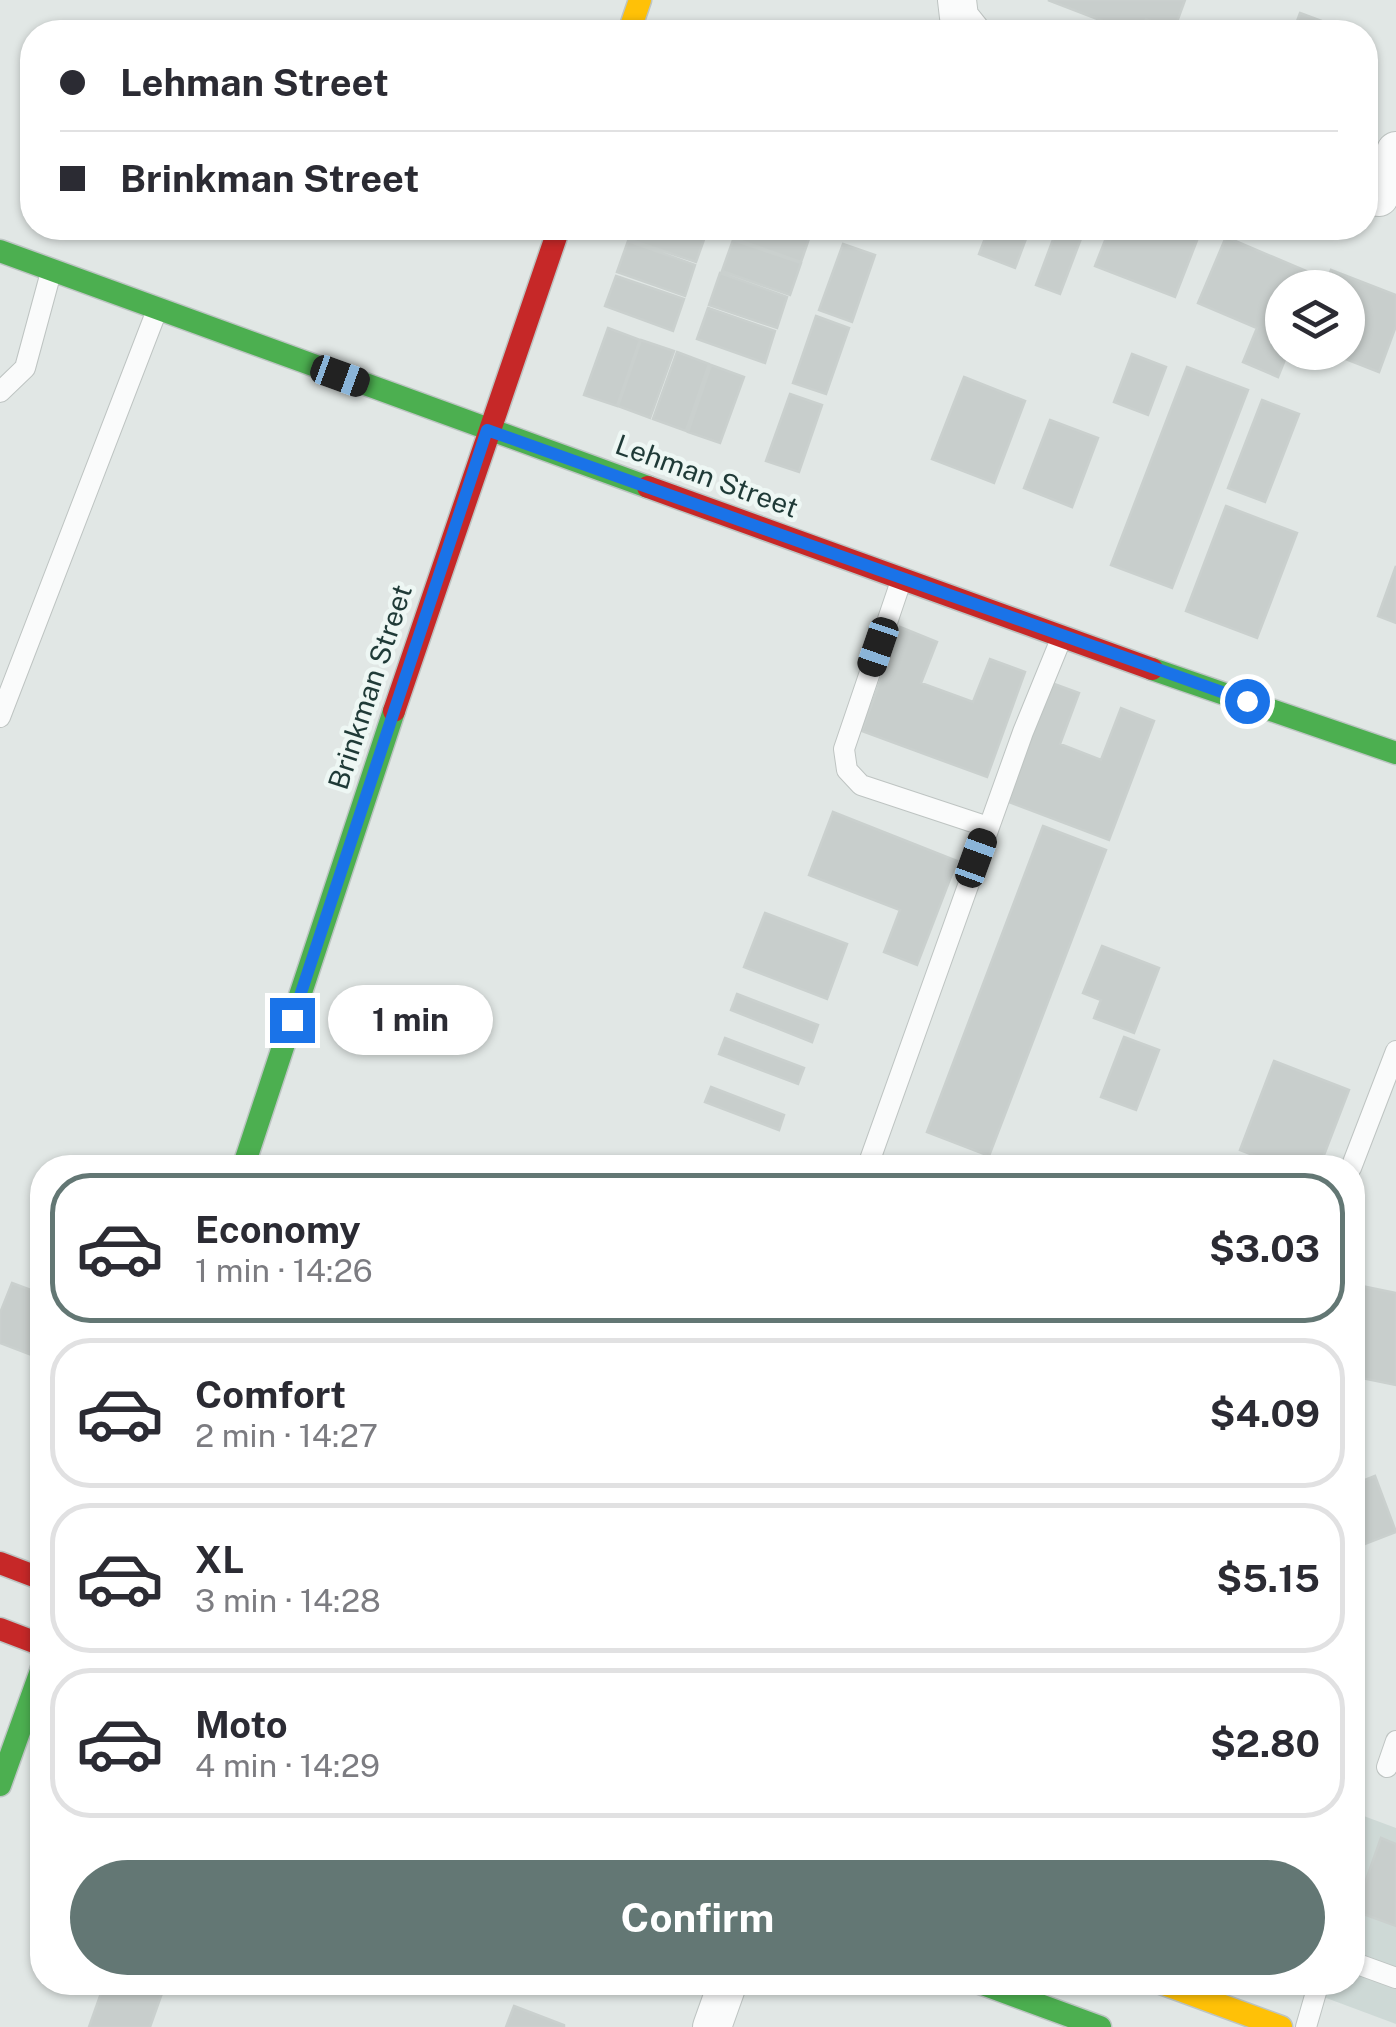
<!DOCTYPE html>
<html lang="en">
<head>
<meta charset="utf-8">
<style>
	body { margin:0; font-family:"Public Sans",sans-serif; background:#f2f2f3; color:#2b2b33; height:100vh; display:flex; flex-direction:column; font-size:38px; white-space:nowrap }
	* { box-sizing:border-box; margin:0 }
	p { font-size:32px; color:#7c7c81 }
	.icon { flex:none; width:55px; height:55px; fill:none; stroke:currentColor; stroke-width:2; stroke-linecap:round; stroke-linejoin:round }
	.map { position:relative; flex:1; overflow:hidden }
	.details { position:absolute; left:30px; top:1155px; width:1335px; height:840px; display:flex; flex-direction:column; background:#fff; border-radius:40px; box-shadow:0 2px 8px #0004 }
	.details>* { flex:none }
	.top-card { position:absolute; left:20px; top:20px; width:1358px; height:220px; border-radius:40px; box-shadow:0 2px 8px #0004; display:grid; align-content:center; height:220px; padding:0 40px; background:#fff }
	.controls { position:absolute; left:1265px; top:270px; display:grid; gap:20px }
	.controls a { display:grid; place-items:center; width:100px; height:100px; border-radius:50%; background:#fff; box-shadow:0 2px 8px #0004; font-size:50px }
	.end { position:absolute; width:45px; height:45px; margin:-22px; border:12px solid #1a73e8; background:#fff; box-shadow:0 0 0 5px #fff }
	.from { border-radius:50% }
	.bubble { position:absolute; height:70px; border-radius:35px; background:#fff; box-shadow:0 2px 8px #0004; font-size:32px; font-weight:700; line-height:70px; text-align:center }
	.car { position:absolute; width:30px; height:60px; margin:-30px -15px; border-radius:12px; box-shadow:0 0 8px 2px #0007; background:linear-gradient(#222 24%,#8ab4d8 0 40%,#222 0 76%,#8ab4d8 0 86%,#222 0) }
	.top-card b { display:flex; align-items:center; gap:35px; height:95px; font-size:38px }
	.top-card b+b { border-top:2px solid #e1e1e2 }
	.top-card i { width:25px; height:25px; background:#2b2b33 }
	ul { padding:18px 0 0; list-style:none }
	li { display:flex; align-items:center; gap:30px; height:150px; margin:0 20px 15px; padding:0 20px; border:5px solid #e1e1e2; border-radius:40px }
	li div { flex:1 }
	li b { display:block; font-size:38px }
	li em { font-style:normal; font-weight:700 }
	li.current { border-color:#637774 }
	li>.icon { width:90px; height:90px; stroke-width:1.5 }
	.action { display:flex; gap:20px; margin-top:auto; padding:20px 40px }
	.action a { flex:1; height:115px; border-radius:60px; background:#637774; color:#fff; font-size:40px; font-weight:700; line-height:115px; text-align:center }
	.map>svg:first-child { display:block }
	.built { fill:#ced9d6 }
	.building { fill:#c8cecc; stroke:#cad0ce; stroke-width:2.5 }
	.lines { fill:none; stroke-linecap:round; stroke-linejoin:round }
	.lane-casing { stroke:#bec4c2; stroke-width:22 }
	.street-casing { stroke:#bec4c2; stroke-width:40 }
	.fast-casing { stroke:#bdc5c3; stroke-width:25 }
	.slow-casing { stroke:#bdc5c3; stroke-width:25 }
	.jam-casing { stroke:#bdc5c3; stroke-width:25 }
	.lane { stroke:#fafbfb; stroke-width:20 }
	.street { stroke:#fafbfb; stroke-width:38 }
	.fast { stroke:#4caf50; stroke-width:22 }
	.slow { stroke:#ffc107; stroke-width:22 }
	.jam { stroke:#c62828; stroke-width:22 }
	.route { stroke:#1a73e8; stroke-width:12 }
	.labels { text-anchor:middle; stroke-width:9; stroke-linejoin:round; paint-order:stroke }
	.street-label { font-size:28px; fill:#1f3a37; stroke:#eef7f4 }
</style>
</head>
<body>
<div class="map">
<svg width="1396" height="2027" viewBox="0 0 1396 2027">
	<rect width="100%" height="100%" fill="#e1e7e5"/>
	<path class="built" d="M1353,1812L1396,1828V2024L1286,1983L1352,1982Z"/>
	<path class="building" d="M1048,0H1185L1174,30L1146,19L1141,32H1131Z
		M1300,13L1351,32H1293Z
		M632,228H697L707,231L696,262L628,239Z
		M737,228H804L812,230L801,262L733,238Z
		M989,228H1085L1060,294L1036,285L1054,237L1030,228L1015,268L979,254Z
		M1110,228L1201,230L1175,297L1095,266Z
		M1226,237L1306,271L1299,288H1282L1279,336L1282,338V352H1288L1278,377L1243,362L1257,328L1198,303Z
		M733,240L801,263L790,295L722,271Z
		M628,241L695,265L685,296L617,272Z
		M843,244L875,255L852,322L819,310Z
		M1331,270L1396,295V326L1379,372L1328,352H1348V288H1325Z
		M720,273L787,297L777,328L709,305Z
		M616,276L684,299L673,331L605,306Z
		M708,308L775,331L765,363L697,339Z
		M816,316L849,328L826,394L793,383Z
		M608,328L640,340L617,406L584,395Z
		M641,340L674,351L650,418L618,406Z
		M677,352L709,364L686,431L653,419Z
		M1132,354L1166,367L1148,415L1114,402Z
		M711,365L744,377L720,443L688,432Z
		M1187,367L1248,390L1172,588L1111,565Z
		M964,377L1025,401L994,483L932,459Z
		M790,394L822,405L799,472L766,461Z
		M1262,400L1299,414L1265,502L1228,488Z
		M1050,420L1098,438L1072,507L1024,488Z
		M1226,506L1297,533L1257,638L1186,611Z
		M1396,566V623L1378,616Z
		M900,627L937,642L921,683L973,702L990,659L1025,672L987,777L862,731Z
		M1046,681L1079,693L1060,744L1101,760L1121,708L1154,721L1109,840L1001,799Z
		M833,812L957,861L917,965L884,952L900,910L809,875Z
		M1043,826L1106,850L989,1156L927,1132Z
		M765,913L847,944L827,999L744,967Z
		M1102,946L1159,968L1134,1033L1094,1018L1101,1000L1083,993Z
		M737,994L818,1025L812,1042L731,1010Z
		M1124,1037L1159,1050L1136,1110L1101,1097Z
		M725,1038L804,1068L798,1084L719,1054Z
		M1274,1061L1349,1090L1319,1168H1286L1240,1150Z
		M711,1087L784,1115L779,1130L705,1102Z
		M12,1283L42,1294V1359L0,1343V1313Z
		M1352,1284L1396,1293V1385L1352,1376Z
		M1375,1476L1396,1532L1352,1549V1485Z
		M1381,1838L1396,1844V1926L1355,1911Z
		M105,1982H166L150,2027H89Z
		M514,2006L564,2025V2027H506Z"/>
	<g class="lines">
		<g class="lane-casing">
			<path id="lane" d="M0,392L25,368L51,272
				M901,581L844,749L847,770L861,785L988,827
				M0,717L157,310
				M867,1168L1023,732L1061,639
				M1351,1168L1396,1051
				M1387,1767L1396,1741
				M1352,1962L1396,1978
				M1306,2027L1319,1982"/>
		</g>
		<g class="street-casing">
			<path id="street" d="M957,0L959,17L971,32
				M1379,197L1396,151
				M712,2027L728,1982"/>
		</g>
		<g class="fast-casing">
			<path id="fast" d="M0,251L648,487
				M1152,669L1396,753
				M243,1168L394,711
				M0,1785L42,1668
				M977,1982L1100,2027"/>
		</g>
		<g class="slow-casing">
			<path id="slow" d="M629,32L640,0
				M1158,1982L1281,2027"/>
		</g>
		<g class="jam-casing">
			<path id="jam" d="M648,487L1152,669
				M394,711L559,228
				M0,1563L42,1579
				M0,1629L42,1645"/>
		</g>
		<use href="#lane" class="lane"/>
		<use href="#street" class="street"/>
		<use href="#fast" class="fast"/>
		<use href="#slow" class="slow"/>
		<use href="#jam" class="jam"/>
	</g>
	<g class="lines">
		<path class="route" d="M292,1020L487,430L1247,701"/>
	</g>
	<g class="labels">
		<g class="street-label">
			<text transform="translate(707 476) rotate(20)" y="10">Lehman Street</text>
			<text transform="translate(370 687) rotate(-72)" y="10">Brinkman Street</text>
		</g>
	</g>
</svg>
<div class="controls">
<a><svg class="icon" aria-label="layers" viewBox="0 0 24 24"><path d="M12 4l9 5-9 5-9-5zM3 14l9 5 9-5"/></svg></a>
</div>
<i class="end from" style="left:1247px;top:701px"></i>
<i class="end" style="left:292px;top:1020px"></i>
<div class="bubble" style="left:328px;top:985px;width:165px">1 min</div>
<i class="car" style="left:340px;top:376px;rotate:110deg"></i>
<i class="car" style="left:878px;top:647px;rotate:199deg"></i>
<i class="car" style="left:976px;top:858px;rotate:20deg"></i>
<div class="top-card">
<b><i class="from"></i>Lehman Street</b>
<b><i></i>Brinkman Street</b>
</div>
<section class="details">
<ul>
<li class="current"><svg class="icon" aria-label="car" viewBox="0 0 24 24"><path d="M5 17H2v-5l4-1 3-4h7l3 4 3 1v5h-3M9 17h6M6 11h13"/><circle cx="7" cy="17" r="2"/><circle cx="17" cy="17" r="2"/></svg><div><b>Economy</b><p>1 min · 14:26</p></div><em>$3.03</em></li>
<li><svg class="icon" aria-label="car" viewBox="0 0 24 24"><path d="M5 17H2v-5l4-1 3-4h7l3 4 3 1v5h-3M9 17h6M6 11h13"/><circle cx="7" cy="17" r="2"/><circle cx="17" cy="17" r="2"/></svg><div><b>Comfort</b><p>2 min · 14:27</p></div><em>$4.09</em></li>
<li><svg class="icon" aria-label="car" viewBox="0 0 24 24"><path d="M5 17H2v-5l4-1 3-4h7l3 4 3 1v5h-3M9 17h6M6 11h13"/><circle cx="7" cy="17" r="2"/><circle cx="17" cy="17" r="2"/></svg><div><b>XL</b><p>3 min · 14:28</p></div><em>$5.15</em></li>
<li><svg class="icon" aria-label="car" viewBox="0 0 24 24"><path d="M5 17H2v-5l4-1 3-4h7l3 4 3 1v5h-3M9 17h6M6 11h13"/><circle cx="7" cy="17" r="2"/><circle cx="17" cy="17" r="2"/></svg><div><b>Moto</b><p>4 min · 14:29</p></div><em>$2.80</em></li>
</ul>
<div class="action"><a>Confirm</a></div>
</section>
</div>
</body>
</html>
